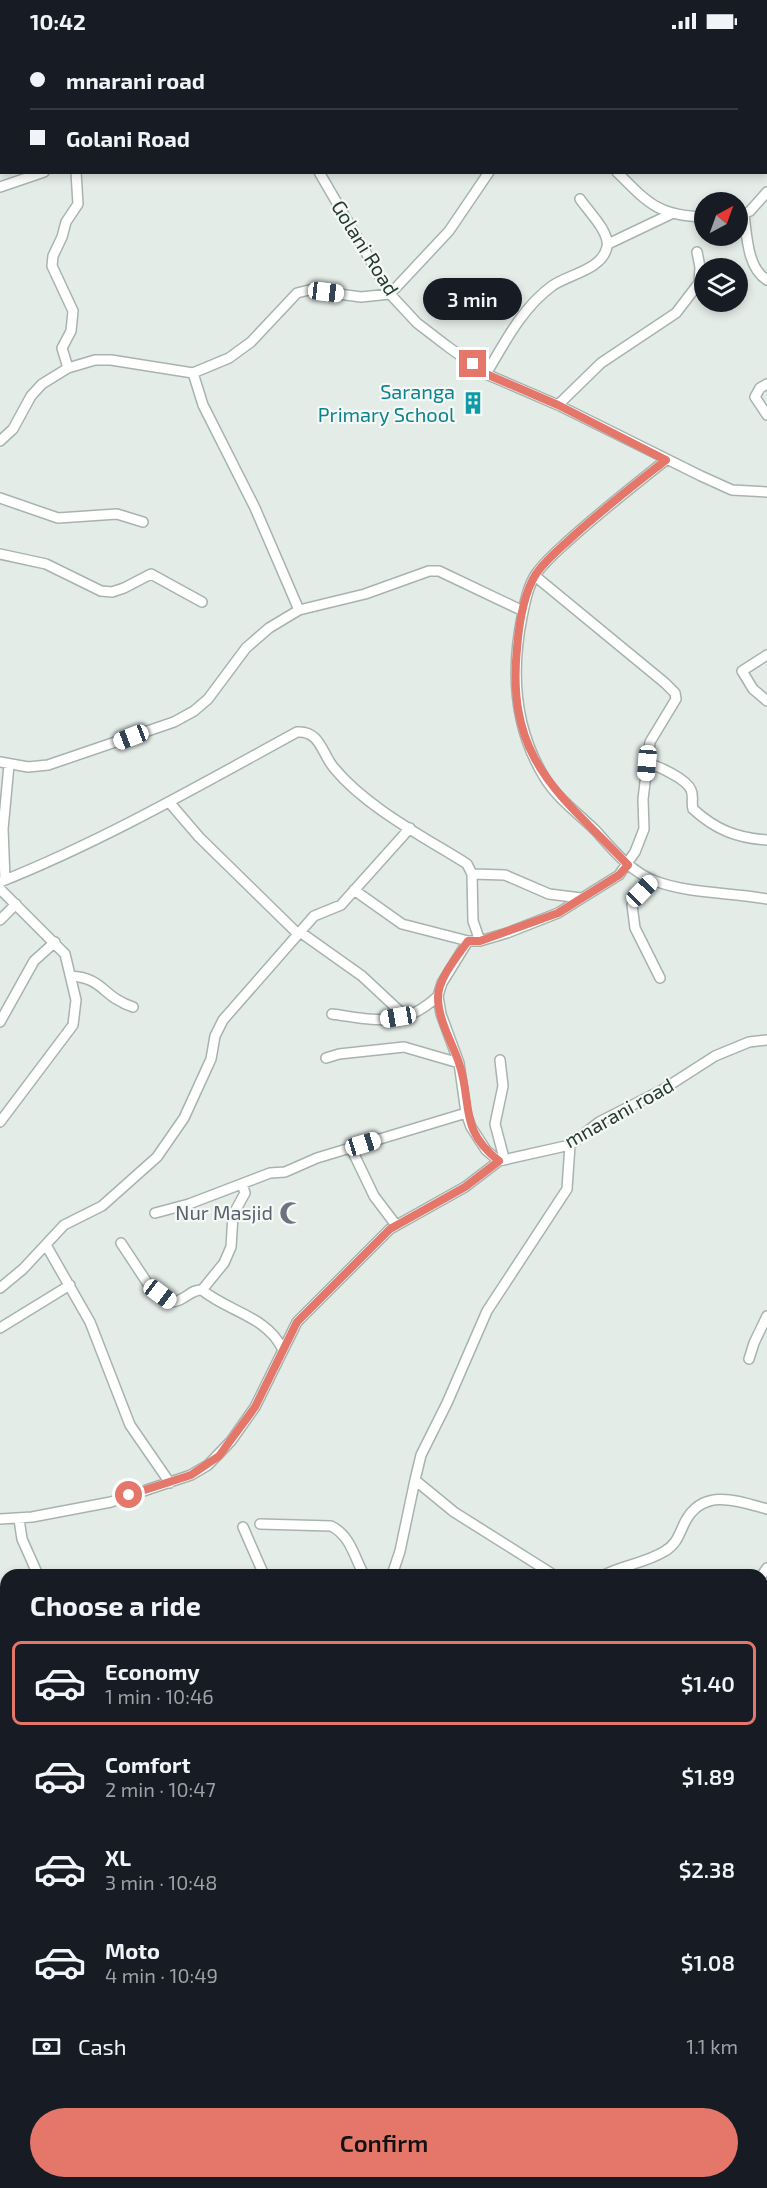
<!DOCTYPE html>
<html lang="en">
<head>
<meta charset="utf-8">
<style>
	body { margin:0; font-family:"Exo 2",sans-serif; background:#20242c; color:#f1f3f6; height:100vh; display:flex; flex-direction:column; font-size:22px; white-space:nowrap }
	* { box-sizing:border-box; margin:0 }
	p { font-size:20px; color:#9ea1a6 }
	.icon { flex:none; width:33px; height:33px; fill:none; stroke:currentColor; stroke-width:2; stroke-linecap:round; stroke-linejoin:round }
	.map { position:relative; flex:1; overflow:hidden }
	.drawer { position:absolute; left:0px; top:1527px; width:768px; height:620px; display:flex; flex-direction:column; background:#171b24; border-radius:18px 18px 0 0; box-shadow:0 3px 9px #0003 }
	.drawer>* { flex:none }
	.guide { position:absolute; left:0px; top:0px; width:768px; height:132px; box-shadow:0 3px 9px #0003; display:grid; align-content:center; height:132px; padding:0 30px; background:#171b24 }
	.needle { width:39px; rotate:41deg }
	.fabs { position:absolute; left:694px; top:150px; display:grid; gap:12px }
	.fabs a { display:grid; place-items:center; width:54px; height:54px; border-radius:50%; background:#171b24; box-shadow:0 3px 9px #0003; font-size:30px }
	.end { position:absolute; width:27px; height:27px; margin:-14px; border:8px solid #e4766a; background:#fff; box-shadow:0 0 0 3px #fff }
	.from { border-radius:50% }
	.bubble { position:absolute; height:42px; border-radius:21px; background:#171b24; box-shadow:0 3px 9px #0003; font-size:20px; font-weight:600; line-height:42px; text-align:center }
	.car { position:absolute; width:18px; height:36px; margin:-18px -9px; border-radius:8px; box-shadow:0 0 4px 2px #0007; background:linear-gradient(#fff 24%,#345 0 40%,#fff 0 76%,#345 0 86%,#fff 0) }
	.guide b { display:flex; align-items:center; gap:21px; height:57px; font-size:22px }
	.guide b+b { border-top:2px solid #363941 }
	.guide i { width:15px; height:15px; background:#f1f3f6 }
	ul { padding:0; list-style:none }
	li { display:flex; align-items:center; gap:18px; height:84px; margin:0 12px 9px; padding:0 18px; border:3px solid transparent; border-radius:9px }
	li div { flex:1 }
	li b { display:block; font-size:22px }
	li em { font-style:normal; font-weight:600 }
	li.active { border-color:#e4766a }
	li>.icon { width:54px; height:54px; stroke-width:1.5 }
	h2 { padding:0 30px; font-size:27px; line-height:72px }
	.pay { display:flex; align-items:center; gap:15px; height:66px; padding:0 30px; font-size:22px }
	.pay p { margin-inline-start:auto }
	.action { display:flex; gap:12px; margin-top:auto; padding:12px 30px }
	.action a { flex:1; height:69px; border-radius:36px; background:#e4766a; color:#111; font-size:24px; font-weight:600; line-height:69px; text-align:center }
	.status { display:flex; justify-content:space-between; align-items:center; height:42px; padding:0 30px; background:#171b24; direction:ltr }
	.status svg { height:16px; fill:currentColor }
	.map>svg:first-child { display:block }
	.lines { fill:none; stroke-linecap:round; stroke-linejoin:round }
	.street-casing { stroke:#a7b4ae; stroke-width:12 }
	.street { stroke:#fff; stroke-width:9 }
	.route { stroke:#e4766a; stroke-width:8 }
	.labels { text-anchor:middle; stroke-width:4.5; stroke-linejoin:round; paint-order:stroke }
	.street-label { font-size:20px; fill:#253c33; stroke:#f5f9f6 }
	.culture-label { font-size:20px; fill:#0d838f; stroke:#f5f9f6; text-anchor:end }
	.worship-label { font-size:20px; fill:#5b616d; stroke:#f5f9f6; text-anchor:end }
</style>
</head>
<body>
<div class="status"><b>10:42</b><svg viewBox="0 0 49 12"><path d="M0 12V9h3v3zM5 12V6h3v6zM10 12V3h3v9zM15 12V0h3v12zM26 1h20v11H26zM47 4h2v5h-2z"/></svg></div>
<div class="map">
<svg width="767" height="2146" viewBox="0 0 767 2146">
	<rect width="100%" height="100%" fill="#e4ece8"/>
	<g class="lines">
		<g class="street-casing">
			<path id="street" d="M19,0L20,2
				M426,0L427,2
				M243,2V0
				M566,2L567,0
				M319,130L390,252L417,281L447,304L486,332L558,363L701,434L732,448L767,450
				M617,130C648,161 658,174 705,175
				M0,145L44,130
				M740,173L750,169L767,150
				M744,173C747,193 747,226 767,238
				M608,202L671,172
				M68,326L62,306L71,289L73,269L52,224L53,214L62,195L66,180L78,162L76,130
				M193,331L203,363L255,466L299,568
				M486,332C505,300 522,266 552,244C569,232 602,228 607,205C610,190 588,169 580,157
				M767,342L760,346L755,355L767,373
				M558,363L601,321L676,271L699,241L700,225L697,210
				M0,399L13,387L31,354L42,342L68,326L95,318H111L193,331L229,316L251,300L297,251L309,248L361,255L390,252L449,189L489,130
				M666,418C633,444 600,470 568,499C557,509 545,519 536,532C528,544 525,560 522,575C511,630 514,684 543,733C556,756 578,771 596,789C613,808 631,830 655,839C690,852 730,850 767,857
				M0,456L58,476L117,472L143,480
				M0,512L46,522L101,549L112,550L124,546L151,532L202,560
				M767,613L742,629L753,647L767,659
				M0,720L28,725L48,723L174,680L194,669L208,657L246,606L269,586L299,568L365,552L429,529H439L523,569
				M647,721C658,724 687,737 691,748C694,754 691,760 693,767C716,788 737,796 767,798
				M169,760L199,795L298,892
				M472,832L505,833L549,852L581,856
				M5,838L3,787L9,723
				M653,838L632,863L635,886L660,936
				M0,840C103,799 200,743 297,690C320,688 322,712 334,726C366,765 424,795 467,822L472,832L473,879L480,899
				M0,847L65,912L76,958L73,983L0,1080
				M354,848L402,882L468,899
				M0,878L16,862
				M300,890L362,934L407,976
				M71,934C104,936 102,955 133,965
				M332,972C376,978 403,987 438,954
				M0,980L34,919L55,900
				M326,1016L339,1012L404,1005L459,1021
				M500,1018L503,1044L495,1082L504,1116
				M351,1106L374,1154L396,1183
				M499,1119L486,1108L471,1085L466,1071L459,1021L441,972L438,954L442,941L468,899H480L507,891L558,871L619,833L635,810L644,787L643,757L650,700L676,657L675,651L665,641L535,534
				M155,1171L189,1162L270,1131L285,1130L317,1116L466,1071
				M121,1201L150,1245L170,1260C185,1260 190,1247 202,1248C229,1270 266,1274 282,1306
				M46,1203L90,1280L130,1383L170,1441
				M0,1246L23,1227L64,1183L102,1164L157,1115L184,1076L211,1017L215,994L223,978L314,874L341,863L410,786
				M202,1248L224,1221L231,1205L233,1173L245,1151L242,1142
				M0,1286L70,1243
				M749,1317L754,1301L767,1274
				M0,1477L32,1475L111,1460L191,1433L208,1423L231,1399L255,1365L297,1280L390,1187L465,1145L499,1119L570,1103L599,1080L662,1048L715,1014L749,1000L767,998
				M19,1477L22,1497L38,1533
				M260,1482L331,1484C351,1494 354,1515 364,1533
				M243,1485L264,1533
				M392,1533L400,1509L415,1438
				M554,1533L454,1470L415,1438L421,1413L447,1361L487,1269L567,1147L570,1103
				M604,1533C623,1523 646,1521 665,1509C677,1502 679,1492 685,1480C703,1445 738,1459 767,1467
				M762,1533L767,1526
				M0,1612L6,1609
				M762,1629L767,1623
				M762,1897L767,1896
				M762,1978L767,1977
				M0,2007L6,2006
				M762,2084H767
				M133,2140L135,2146
				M191,2140L194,2146
				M319,2140L324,2146
				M440,2140V2146
				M686,2140L689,2146
				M371,2146L379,2140"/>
		</g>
		<use href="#street" class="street"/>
	</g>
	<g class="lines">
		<path class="route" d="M129,1453L191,1433L219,1414L255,1365L297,1280L390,1187L465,1145L499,1119C458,1087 473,1062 459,1021C452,1000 438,978 438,955C438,937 458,913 468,899H480L558,871L619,833L628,823C559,751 506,718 517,606C519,582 523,552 536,532C545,519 557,509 568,499C599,470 633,444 666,418L558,363L486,332L473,322"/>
	</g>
	<defs>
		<g id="building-bare" transform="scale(1.8)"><path d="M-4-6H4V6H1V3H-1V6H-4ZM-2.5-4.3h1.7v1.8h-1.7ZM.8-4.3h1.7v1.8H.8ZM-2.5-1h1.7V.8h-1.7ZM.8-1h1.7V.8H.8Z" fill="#0f9aa8" stroke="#f5f9f6" stroke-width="2.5" paint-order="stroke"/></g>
		<g id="mosque-bare" transform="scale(1.8)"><path d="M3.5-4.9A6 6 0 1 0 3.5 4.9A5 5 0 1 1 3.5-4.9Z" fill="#6b7280" stroke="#f5f9f6" stroke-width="2.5" paint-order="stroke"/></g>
	</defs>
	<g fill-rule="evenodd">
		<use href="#building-bare" x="473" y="361"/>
		<use href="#mosque-bare" x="291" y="1171"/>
	</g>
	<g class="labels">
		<g class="street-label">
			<text transform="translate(365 206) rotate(58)" y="7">Golani Road</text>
			<text transform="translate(619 1071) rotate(-29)" y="7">mnarani road</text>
		</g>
		<g class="culture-label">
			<text x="455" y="357">Saranga<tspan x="455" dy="23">Primary School</tspan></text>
		</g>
		<g class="worship-label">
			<text x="273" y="1178">Nur Masjid</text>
		</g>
	</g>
</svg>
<div class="fabs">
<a><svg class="needle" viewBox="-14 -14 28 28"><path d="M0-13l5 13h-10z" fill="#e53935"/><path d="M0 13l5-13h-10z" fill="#9ea1a6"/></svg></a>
<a><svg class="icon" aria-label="layers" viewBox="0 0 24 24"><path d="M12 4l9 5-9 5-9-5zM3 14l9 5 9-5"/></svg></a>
</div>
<i class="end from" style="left:129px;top:1453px"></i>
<i class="end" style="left:473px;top:322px"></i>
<div class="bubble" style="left:423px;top:236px;width:99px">3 min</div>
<i class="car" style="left:326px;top:250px;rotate:97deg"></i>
<i class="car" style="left:131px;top:695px;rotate:249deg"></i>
<i class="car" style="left:647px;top:721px;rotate:185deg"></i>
<i class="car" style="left:642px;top:849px;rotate:44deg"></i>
<i class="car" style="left:398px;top:975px;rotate:260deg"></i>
<i class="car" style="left:363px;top:1102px;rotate:73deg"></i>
<i class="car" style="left:160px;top:1252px;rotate:127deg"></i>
<div class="guide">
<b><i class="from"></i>mnarani road</b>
<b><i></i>Golani Road</b>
</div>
<section class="drawer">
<h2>Choose a ride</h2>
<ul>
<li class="active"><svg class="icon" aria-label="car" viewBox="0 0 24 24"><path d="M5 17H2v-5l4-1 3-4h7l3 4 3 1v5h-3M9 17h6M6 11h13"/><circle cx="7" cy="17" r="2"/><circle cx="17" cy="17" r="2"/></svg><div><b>Economy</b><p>1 min · 10:46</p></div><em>$1.40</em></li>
<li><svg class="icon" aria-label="car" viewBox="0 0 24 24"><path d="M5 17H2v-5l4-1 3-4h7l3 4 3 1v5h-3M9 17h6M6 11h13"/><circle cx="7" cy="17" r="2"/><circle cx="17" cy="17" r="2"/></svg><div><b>Comfort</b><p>2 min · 10:47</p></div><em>$1.89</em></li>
<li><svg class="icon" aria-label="car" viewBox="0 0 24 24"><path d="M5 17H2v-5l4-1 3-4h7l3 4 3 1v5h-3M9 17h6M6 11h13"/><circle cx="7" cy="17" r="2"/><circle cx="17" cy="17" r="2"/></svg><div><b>XL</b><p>3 min · 10:48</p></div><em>$2.38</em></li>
<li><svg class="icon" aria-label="car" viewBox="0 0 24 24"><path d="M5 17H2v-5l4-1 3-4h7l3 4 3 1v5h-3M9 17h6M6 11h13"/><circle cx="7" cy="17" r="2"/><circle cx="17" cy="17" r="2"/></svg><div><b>Moto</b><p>4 min · 10:49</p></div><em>$1.08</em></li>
</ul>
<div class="pay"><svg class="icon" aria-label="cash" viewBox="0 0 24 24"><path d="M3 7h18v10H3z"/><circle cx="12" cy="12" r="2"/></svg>Cash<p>1.1 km</p></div>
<div class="action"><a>Confirm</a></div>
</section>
</div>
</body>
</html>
